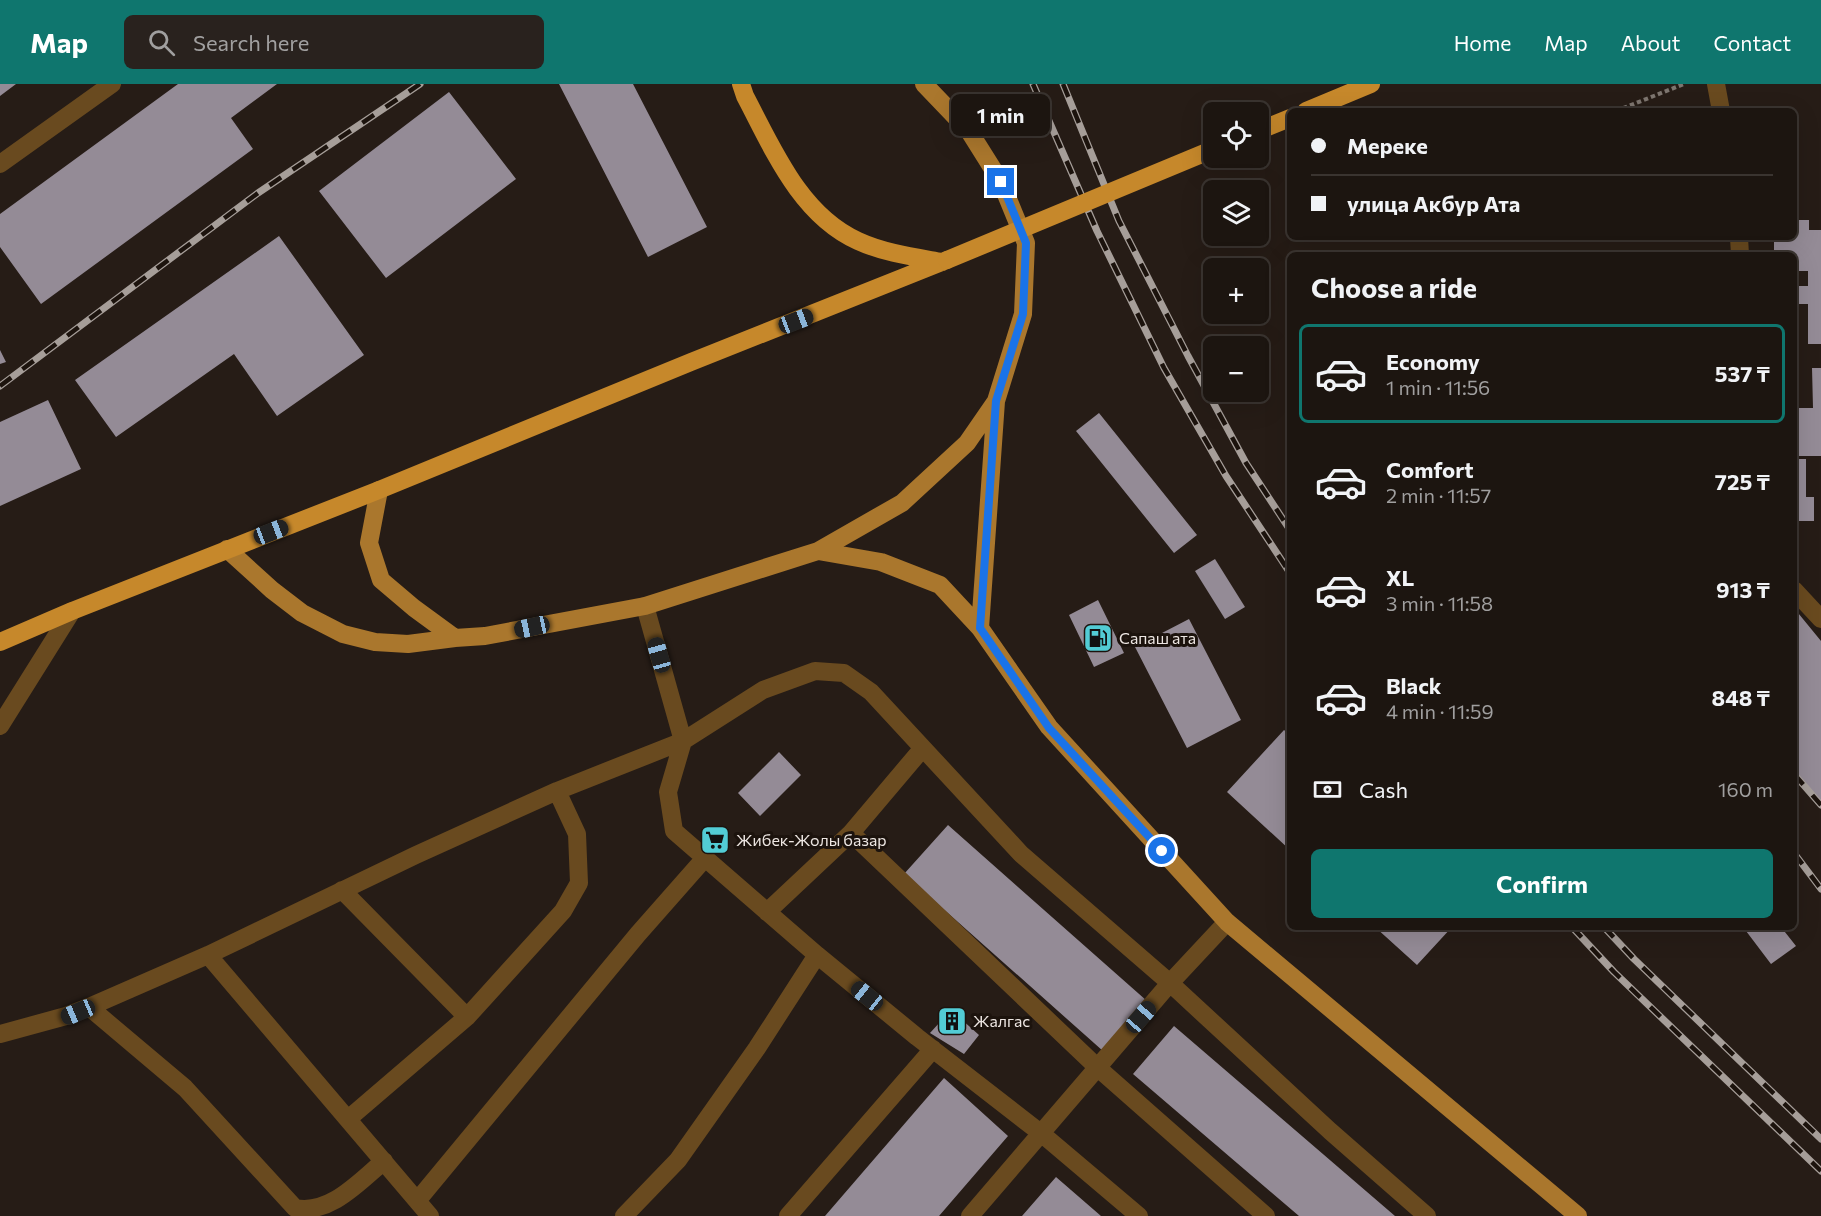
<!DOCTYPE html>
<html lang="en">
<head>
<meta charset="utf-8">
<style>
	body { margin:0; font-family:Commissioner,sans-serif; background:#29221e; color:#f1f3f6; height:100vh; display:flex; flex-direction:column; font-size:22px; white-space:nowrap }
	* { box-sizing:border-box; margin:0 }
	p { font-size:20px; color:#a09f9f }
	.icon { flex:none; width:33px; height:33px; fill:none; stroke:currentColor; stroke-width:2; stroke-linecap:round; stroke-linejoin:round }
	.map { position:relative; flex:1; overflow:hidden }
	.details { position:absolute; left:1287px; top:168px; width:510px; height:678px; display:flex; flex-direction:column; background:#1c1510; border-radius:9px; box-shadow:0 6px 24px #0002,0 0 0 2px #3a3430 }
	.details>* { flex:none }
	.guide { position:absolute; left:1287px; top:24px; width:510px; height:132px; border-radius:9px; box-shadow:0 6px 24px #0002,0 0 0 2px #3a3430; display:grid; align-content:center; height:132px; padding:0 24px; background:#1c1510 }
	.fabs { position:absolute; left:1203px; top:18px; display:grid; gap:12px }
	.fabs a { display:grid; place-items:center; width:66px; height:66px; border-radius:9px; background:#1c1510; box-shadow:0 6px 24px #0002,0 0 0 2px #3a3430; font-size:30px }
	.end { position:absolute; width:27px; height:27px; margin:-14px; border:8px solid #1a73e8; background:#fff; box-shadow:0 0 0 3px #fff }
	.from { border-radius:50% }
	.bubble { position:absolute; height:42px; border-radius:9px; background:#1c1510; box-shadow:0 6px 24px #0002,0 0 0 2px #3a3430; font-size:20px; font-weight:700; line-height:42px; text-align:center }
	.car { position:absolute; width:18px; height:36px; margin:-18px -9px; border-radius:8px; box-shadow:0 0 4px 2px #0007; background:linear-gradient(#222 24%,#8ab4d8 0 40%,#222 0 76%,#8ab4d8 0 86%,#222 0) }
	.guide b { display:flex; align-items:center; gap:21px; height:57px; font-size:22px }
	.guide b+b { border-top:2px solid #3a3430 }
	.guide i { width:15px; height:15px; background:#f1f3f6 }
	ul { padding:0; list-style:none }
	li { display:flex; align-items:center; gap:18px; height:99px; margin:0 12px 9px; padding:0 12px; border:3px solid transparent; border-radius:9px }
	li div { flex:1 }
	li b { display:block; font-size:22px }
	li em { font-style:normal; font-weight:700 }
	li.current { border-color:#0f766e }
	li>.icon { width:54px; height:54px; stroke-width:1.5 }
	h2 { padding:0 24px; font-size:27px; line-height:72px }
	.pay { display:flex; align-items:center; gap:15px; height:66px; padding:0 24px; font-size:22px }
	.pay p { margin-inline-start:auto }
	.cta { display:flex; gap:12px; margin-top:auto; padding:12px 24px }
	.cta a { flex:1; height:69px; border-radius:9px; background:#0f766e; color:#fff; font-size:24px; font-weight:700; line-height:69px; text-align:center }
	header { display:flex; align-items:center; gap:36px; box-sizing:border-box; height:84px; padding:0 30px; background:#0f766e; color:#fff }
	header strong { font-size:28px }
	nav { display:flex; gap:33px; margin-inline-start:auto; font-size:21px }
	.search { width:420px; height:54px; background:#29221e; display:flex; align-items:center; gap:15px; box-sizing:border-box; padding:0 21px; border-radius:9px; color:#a09f9f; font-size:22px }
	.map>svg:first-child { display:block }
	.building { fill:#948b96 }
	.lines { fill:none; stroke-linecap:round; stroke-linejoin:round }
	.path { stroke:#7d756f; stroke-width:4; stroke-dasharray:4.5 3; stroke-linecap:butt }
	.minor { stroke:#694a1f; stroke-width:18 }
	.major { stroke:#aa772d; stroke-width:18 }
	.highway { stroke:#c6882b; stroke-width:18 }
	.rail-casing { stroke:#a69e99; stroke-width:7 }
	.rail { stroke:#1c130d; stroke-width:4.5; stroke-dasharray:14; stroke-linecap:butt }
	.highway-bridge { stroke:#c6882b; stroke-width:18 }
	.route { stroke:#1a73e8; stroke-width:8 }
	.labels { text-anchor:middle; stroke-width:6; stroke-linejoin:round; paint-order:stroke }
	.poi-label { font-size:16px; fill:#ede6e2; stroke:#1c130d; text-anchor:start }
</style>
</head>
<body>
<header>
<strong>Map</strong>
<div class="search"><svg class="icon" aria-label="search" viewBox="0 0 24 24"><circle cx="10" cy="10" r="6"/><path d="M15 15l6 6"/></svg>Search here</div>
<nav><a>Home</a><a>Map</a><a>About</a><a>Contact</a></nav>
</header>
<div class="map">
<svg width="1821" height="1132" viewBox="0 0 1821 1132">
	<rect width="100%" height="100%" fill="#261c16"/>
	<path class="building" d="M0,0H16L0,12Z
		M178,0H277L231,34L253,65L41,220L0,163V130Z
		M559,0H633L707,143L648,173Z
		M449,8L516,95L386,194L319,107Z
		M1794,136H1809V146H1821V260H1808V220H1797V202H1808V187H1794V171H1774V153H1794Z
		M279,152L364,271L277,332L234,270L116,353L75,296Z
		M0,266L6,278L0,280Z
		M1812,284H1821V372H1794V335H1798V324H1813Z
		M48,316L81,385L0,422V338Z
		M1099,329L1197,451L1174,469L1076,347Z
		M1794,375H1806V413H1814V437H1794Z
		M1215,475L1245,523L1225,535L1195,487Z
		M1098,516L1124,569L1094,583L1069,531Z
		M1794,524L1821,557V722L1794,689Z
		M1189,535L1241,636L1187,664L1135,563Z
		M1284,646L1290,651V766L1227,708Z
		M779,668L801,691L760,732L738,709Z
		M948,741L1147,917L1103,967L904,790Z
		M1375,843H1452L1417,881Z
		M1743,843H1781L1796,862L1771,880Z
		M951,926L979,951L964,970L930,949Z
		M1174,942L1395,1132H1299L1133,990Z
		M944,994L1008,1052L939,1132H825Z
		M1056,1093L1101,1132H1022Z"/>
	<g class="lines">
		<path class="path" d="M1616,27L1684,0"/>
		<path class="minor" d="M1716,0L1721,27
			M0,80L112,0
			M1739,153L1740,171
			M1794,506L1821,535
			M645,522L683,657L668,708L674,747L817,871L917,953L1042,1050L1139,1132
			M0,642L72,527
			M851,749L1098,984L1266,1132
			M342,806L467,933
			M767,828L851,749L922,665
			M208,871L430,1132
			M89,923L185,1004L295,1124C330,1131 359,1098 384,1077
			M0,950L66,932L89,923L208,871L416,771L557,707L683,657L763,606L815,587L844,589L871,608L1021,770L1170,899L1330,1047L1427,1132
			M348,1035L467,933L563,827L579,799L577,750L557,707
			M417,1117L638,850L705,774
			M624,1132L678,1076L757,964L817,871
			M788,1132L933,965
			M970,1132L1170,899L1227,838"/>
		<path class="major" d="M924,0L969,47L1001,98L1026,159L1023,230L996,317L980,544
			M379,406L369,459L381,496L414,524L455,554
			M227,465L272,506L302,529L343,550L375,558L408,560L455,554L485,552L645,522L818,467L902,419L967,359L996,317
			M818,467L881,478L940,501L980,544L1049,643L1227,838L1578,1132"/>
		<path class="highway" d="M741,0L745,12C773,65 800,131 858,157C884,169 914,173 942,178
			M1306,27L1371,0
			M1258,47L1290,34
			M0,558L72,527L379,406L691,278L947,176"/>
		<g class="rail-casing">
			<path id="rail" d="M1033,0L1097,147L1164,284L1226,392L1290,489
				M1063,0L1119,137L1188,272L1246,379L1290,446
				M0,302L258,109L420,0
				M1794,690L1821,721
				M1794,769L1821,805
				M1572,843L1614,888L1821,1087
				M1604,843L1634,875L1821,1055"/>
		</g>
		<use href="#rail" class="rail"/>
		<path class="highway-bridge" d="M947,176L1214,65"/>
	</g>
	<g class="lines">
		<path class="route" d="M1001,98L1026,159L1023,230L996,317L980,544L1049,644L1162,767"/>
	</g>
	<defs>
		<g id="fuel-square" transform="scale(1.5)"><rect x="-9" y="-9" width="18" height="18" rx="4" fill="#52ccd5" stroke="#1c130d"/><path d="M-5.5-6h7V0h2V4h1.3V-2.5L3-4.5l.8-.8L6-3V5H2.5V1h-1V6h-7ZM-4.2-4.7v3.2H.2V-4.7Z" fill="#111"/></g>
		<g id="supermarket-square" transform="scale(1.5)"><rect x="-9" y="-9" width="18" height="18" rx="4" fill="#52ccd5" stroke="#1c130d"/><path d="M-6-5.5h2.5l.6 2H6L4.5 2H-2.5L-4.4-4H-6ZM-1.5 3.2a1.3 1.3 0 1 0 .1 0ZM3 3.2a1.3 1.3 0 1 0 .1 0Z" fill="#111"/></g>
		<g id="building-square" transform="scale(1.5)"><rect x="-9" y="-9" width="18" height="18" rx="4" fill="#52ccd5" stroke="#1c130d"/><path d="M-4-6H4V6H1V3H-1V6H-4ZM-2.5-4.3h1.7v1.8h-1.7ZM.8-4.3h1.7v1.8H.8ZM-2.5-1h1.7V.8h-1.7ZM.8-1h1.7V.8H.8Z" fill="#111"/></g>
	</defs>
	<g fill-rule="evenodd">
		<use href="#fuel-square" x="1098" y="554"/>
		<use href="#supermarket-square" x="715" y="756"/>
		<use href="#building-square" x="952" y="937"/>
	</g>
	<g class="labels">
		<g class="poi-label">
			<text x="1119" y="560">Сапаш ата</text>
			<text x="736" y="762">Жибек-Жолы базар</text>
			<text x="973" y="943">Жалгас</text>
		</g>
	</g>
</svg>
<div class="fabs">
<a><svg class="icon" aria-label="locate" viewBox="0 0 24 24"><circle cx="12" cy="12" r="6"/><path d="M12 2v4M12 18v4M2 12h4M18 12h4"/></svg></a>
<a><svg class="icon" aria-label="layers" viewBox="0 0 24 24"><path d="M12 4l9 5-9 5-9-5zM3 14l9 5 9-5"/></svg></a>
<a>+</a>
<a>−</a>
</div>
<i class="end from" style="left:1162px;top:767px"></i>
<i class="end" style="left:1001px;top:98px"></i>
<div class="bubble" style="left:951px;top:10px;width:99px">1 min</div>
<i class="car" style="left:796px;top:237px;rotate:69deg"></i>
<i class="car" style="left:271px;top:448px;rotate:69deg"></i>
<i class="car" style="left:532px;top:543px;rotate:258deg"></i>
<i class="car" style="left:659px;top:571px;rotate:344deg"></i>
<i class="car" style="left:867px;top:912px;rotate:309deg"></i>
<i class="car" style="left:78px;top:928px;rotate:247deg"></i>
<i class="car" style="left:1141px;top:933px;rotate:41deg"></i>
<div class="guide">
<b><i class="from"></i>Мереке</b>
<b><i></i>улица Акбур Ата</b>
</div>
<section class="details">
<h2>Choose a ride</h2>
<ul>
<li class="current"><svg class="icon" aria-label="car" viewBox="0 0 24 24"><path d="M5 17H2v-5l4-1 3-4h7l3 4 3 1v5h-3M9 17h6M6 11h13"/><circle cx="7" cy="17" r="2"/><circle cx="17" cy="17" r="2"/></svg><div><b>Economy</b><p>1 min · 11:56</p></div><em>537 ₸</em></li>
<li><svg class="icon" aria-label="car" viewBox="0 0 24 24"><path d="M5 17H2v-5l4-1 3-4h7l3 4 3 1v5h-3M9 17h6M6 11h13"/><circle cx="7" cy="17" r="2"/><circle cx="17" cy="17" r="2"/></svg><div><b>Comfort</b><p>2 min · 11:57</p></div><em>725 ₸</em></li>
<li><svg class="icon" aria-label="car" viewBox="0 0 24 24"><path d="M5 17H2v-5l4-1 3-4h7l3 4 3 1v5h-3M9 17h6M6 11h13"/><circle cx="7" cy="17" r="2"/><circle cx="17" cy="17" r="2"/></svg><div><b>XL</b><p>3 min · 11:58</p></div><em>913 ₸</em></li>
<li><svg class="icon" aria-label="car" viewBox="0 0 24 24"><path d="M5 17H2v-5l4-1 3-4h7l3 4 3 1v5h-3M9 17h6M6 11h13"/><circle cx="7" cy="17" r="2"/><circle cx="17" cy="17" r="2"/></svg><div><b>Black</b><p>4 min · 11:59</p></div><em>848 ₸</em></li>
</ul>
<div class="pay"><svg class="icon" aria-label="cash" viewBox="0 0 24 24"><path d="M3 7h18v10H3z"/><circle cx="12" cy="12" r="2"/></svg>Cash<p>160 m</p></div>
<div class="cta"><a>Confirm</a></div>
</section>
</div>
</body>
</html>
